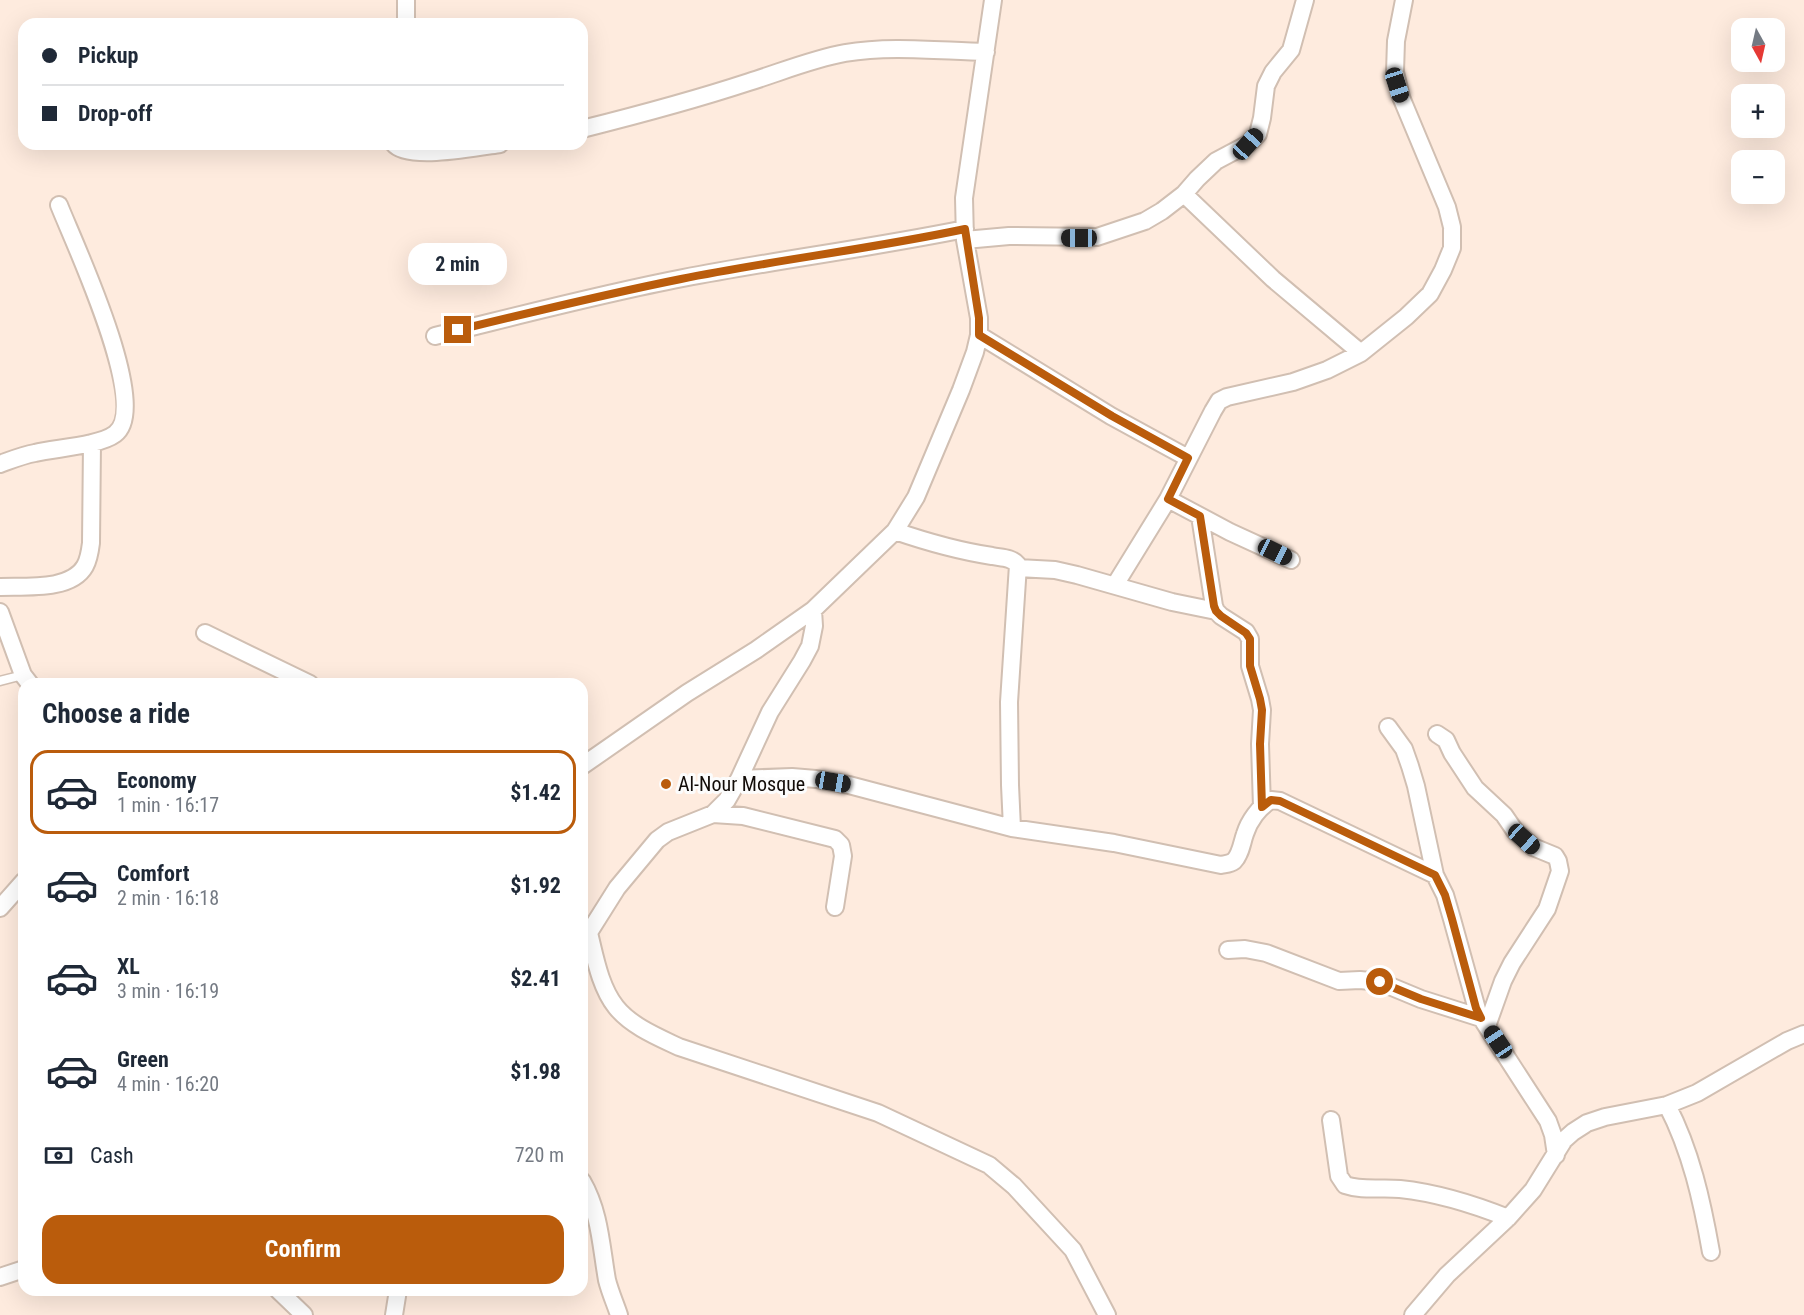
<!DOCTYPE html>
<html lang="en">
<head>
<meta charset="utf-8">
<style>
	body { margin:0; font-family:"Roboto Condensed",sans-serif; background:#f6f6f7; color:#1f2937; height:100vh; display:flex; flex-direction:column; font-size:22px; white-space:nowrap }
	* { box-sizing:border-box; margin:0 }
	p { font-size:20px; color:#747a83 }
	.icon { flex:none; width:33px; height:33px; fill:none; stroke:currentColor; stroke-width:2; stroke-linecap:round; stroke-linejoin:round }
	.map { position:relative; flex:1; overflow:hidden }
	.details { position:absolute; left:18px; top:678px; width:570px; height:618px; display:flex; flex-direction:column; background:#fff; border-radius:18px; box-shadow:0 6px 24px #0002 }
	.details>* { flex:none }
	.hud { position:absolute; left:18px; top:18px; width:570px; height:132px; border-radius:18px; box-shadow:0 6px 24px #0002; display:grid; align-content:center; height:132px; padding:0 24px; background:#fff }
	.needle { width:39px; rotate:172deg }
	.fabs { position:absolute; left:1731px; top:18px; display:grid; gap:12px }
	.fabs a { display:grid; place-items:center; width:54px; height:54px; border-radius:12px; background:#fff; box-shadow:0 6px 24px #0002; font-size:30px }
	.end { position:absolute; width:27px; height:27px; margin:-14px; border:8px solid #ba5c0c; background:#fff; box-shadow:0 0 0 3px #fff }
	.from { border-radius:50% }
	.bubble { position:absolute; height:42px; border-radius:18px; background:#fff; box-shadow:0 6px 24px #0002; font-size:20px; font-weight:700; line-height:42px; text-align:center }
	.car { position:absolute; width:18px; height:36px; margin:-18px -9px; border-radius:8px; box-shadow:0 0 4px 2px #0007; background:linear-gradient(#222 24%,#8ab4d8 0 40%,#222 0 76%,#8ab4d8 0 86%,#222 0) }
	.hud b { display:flex; align-items:center; gap:21px; height:57px; font-size:22px }
	.hud b+b { border-top:2px solid #e0e1e3 }
	.hud i { width:15px; height:15px; background:#1f2937 }
	ul { padding:0; list-style:none }
	li { display:flex; align-items:center; gap:18px; height:84px; margin:0 12px 9px; padding:0 12px; border:3px solid transparent; border-radius:18px }
	li div { flex:1 }
	li b { display:block; font-size:22px }
	li em { font-style:normal; font-weight:700 }
	li.current { border-color:#ba5c0c }
	li>.icon { width:54px; height:54px; stroke-width:1.5 }
	h2 { padding:0 24px; font-size:27px; line-height:72px }
	.pay { display:flex; align-items:center; gap:15px; height:66px; padding:0 24px; font-size:22px }
	.pay p { margin-inline-start:auto }
	.action { display:flex; gap:12px; margin-top:auto; padding:12px 24px }
	.action a { flex:1; height:69px; border-radius:18px; background:#ba5c0c; color:#fff; font-size:24px; font-weight:700; line-height:69px; text-align:center }
	.map>svg:first-child { display:block }
	.lines { fill:none; stroke-linecap:round; stroke-linejoin:round }
	.lane-casing { stroke:#d1bfb2; stroke-width:11 }
	.street-casing { stroke:#d1bfb2; stroke-width:20 }
	.lane { stroke:#fff; stroke-width:8 }
	.street { stroke:#fff; stroke-width:16 }
	.route { stroke:#ba5c0c; stroke-width:8 }
	.poi-dot { fill:#ba5c0c; stroke:#fcfcfc; stroke-width:2 }
	.labels { text-anchor:middle; stroke-width:6; stroke-linejoin:round; paint-order:stroke }
	.poi-label { font-size:20px; fill:#110b07; stroke:#fcfcfc; text-anchor:start }
</style>
</head>
<body>
<div class="map">
<svg width="1804" height="1315" viewBox="0 0 1804 1315">
	<rect width="100%" height="100%" fill="#feebde"/>
	<g class="lines">
		<g class="lane-casing">
			<path id="lane" d="M0,681L23,675"/>
		</g>
		<g class="street-casing">
			<path id="street" d="M406,24V0
				M582,129C638,115 694,100 749,82C781,72 812,59 845,53C891,45 940,51 986,52
				M394,144C407,161 479,147 500,144
				M1184,194L1273,279L1361,353
				M965,240L1009,236L1097,237L1145,221L1162,211L1184,194L1197,179L1216,161L1248,144L1258,134L1262,118L1266,86L1273,72L1291,50L1305,0
				M979,335L1111,416L1188,458
				M435,336C517,316 600,294 683,278C777,260 871,248 965,229
				M0,464C11,460 23,455 35,453C55,448 99,446 115,434C152,407 73,241 59,205
				M1168,499L1230,532L1291,560
				M1200,516L1214,606L1216,611L1221,616L1246,632L1250,639V666L1260,699L1262,710L1260,744L1262,807
				M895,531C927,542 959,551 992,556C1002,558 1011,557 1018,565L1009,702L1010,785L1012,828
				M1018,568L1055,570L1077,575L1172,602L1216,611
				M1115,585L1168,499L1213,411L1219,401L1227,397L1293,382L1327,370L1361,353L1406,317L1430,294L1443,270L1452,248V227L1447,207L1401,97L1395,72L1396,41L1404,0
				M0,587C25,586 71,591 85,566C89,559 90,551 91,543L92,443
				M0,612L23,675L30,684
				M205,633L310,684
				M1388,727L1404,749L1410,766L1416,786L1435,875L1445,895L1452,919L1478,1013L1548,1121L1553,1135L1556,1155
				M1437,734L1446,740L1452,753L1475,788L1504,815L1515,831L1533,847L1555,856L1558,861L1560,871L1547,909L1512,963L1503,981L1487,1026
				M582,766L687,693L756,650L813,610L895,531L916,497L961,390L975,352L979,335V318L965,240L964,198L993,0
				M739,779L792,777L816,779L849,785L1012,828L1114,843L1221,865C1226,864 1230,864 1234,861C1241,854 1242,842 1245,834C1249,821 1259,807 1271,800L1280,801L1435,875
				M713,814L743,816L835,839L841,845L843,856L835,907
				M0,908L24,881
				M589,933C595,957 600,987 616,1007C631,1026 658,1037 679,1047L878,1113L989,1165L1014,1186L1073,1250L1107,1315
				M583,942L617,888L657,840L668,832L713,814L727,800L739,779L770,712L802,661L810,646L814,626L813,610
				M1228,950L1245,949L1266,953L1339,981L1360,980L1380,982L1421,999L1481,1018
				M1667,1105C1691,1151 1702,1201 1711,1252
				M1331,1120L1339,1176L1345,1185C1362,1191 1382,1187 1400,1189C1438,1193 1473,1204 1508,1218
				M582,1181C600,1212 601,1246 607,1280C610,1292 615,1303 619,1315
				M0,1277L24,1269
				M278,1290L304,1315
				M394,1315L398,1290
				M1413,1315L1447,1275L1508,1218L1533,1190L1564,1140L1573,1132L1587,1123L1605,1117L1667,1105L1697,1093L1787,1041L1804,1034"/>
		</g>
		<use href="#lane" class="lane"/>
		<use href="#street" class="street"/>
	</g>
	<g class="lines">
		<path class="route" d="M458,330C532,312 606,294 681,279C775,260 871,249 965,229L979,318V335L1112,416L1188,458L1168,499L1200,516L1214,606L1216,611L1221,616L1246,633L1250,639V666L1260,699L1262,710L1260,744L1262,807L1271,800L1280,801L1435,875L1445,895L1452,919L1476,1008L1481,1018L1421,999L1380,982"/>
	</g>
	<circle class="poi-dot" cx="666" cy="784" r="6"/>
	<g class="labels">
		<g class="poi-label">
			<text x="678" y="791">Al-Nour Mosque</text>
		</g>
	</g>
</svg>
<div class="fabs">
<a><svg class="needle" viewBox="-14 -14 28 28"><path d="M0-13l5 13h-10z" fill="#e53935"/><path d="M0 13l5-13h-10z" fill="#747a83"/></svg></a>
<a>+</a>
<a>−</a>
</div>
<i class="end from" style="left:1380px;top:982px"></i>
<i class="end" style="left:458px;top:330px"></i>
<div class="bubble" style="left:408px;top:243px;width:99px">2 min</div>
<i class="car" style="left:1397px;top:85px;rotate:162deg"></i>
<i class="car" style="left:1248px;top:144px;rotate:42deg"></i>
<i class="car" style="left:1079px;top:238px;rotate:270deg"></i>
<i class="car" style="left:1275px;top:552px;rotate:116deg"></i>
<i class="car" style="left:833px;top:782px;rotate:100deg"></i>
<i class="car" style="left:1524px;top:839px;rotate:132deg"></i>
<i class="car" style="left:1498px;top:1042px;rotate:326deg"></i>
<div class="hud">
<b><i class="from"></i>Pickup</b>
<b><i></i>Drop-off</b>
</div>
<section class="details">
<h2>Choose a ride</h2>
<ul>
<li class="current"><svg class="icon" aria-label="car" viewBox="0 0 24 24"><path d="M5 17H2v-5l4-1 3-4h7l3 4 3 1v5h-3M9 17h6M6 11h13"/><circle cx="7" cy="17" r="2"/><circle cx="17" cy="17" r="2"/></svg><div><b>Economy</b><p>1 min · 16:17</p></div><em>$1.42</em></li>
<li><svg class="icon" aria-label="car" viewBox="0 0 24 24"><path d="M5 17H2v-5l4-1 3-4h7l3 4 3 1v5h-3M9 17h6M6 11h13"/><circle cx="7" cy="17" r="2"/><circle cx="17" cy="17" r="2"/></svg><div><b>Comfort</b><p>2 min · 16:18</p></div><em>$1.92</em></li>
<li><svg class="icon" aria-label="car" viewBox="0 0 24 24"><path d="M5 17H2v-5l4-1 3-4h7l3 4 3 1v5h-3M9 17h6M6 11h13"/><circle cx="7" cy="17" r="2"/><circle cx="17" cy="17" r="2"/></svg><div><b>XL</b><p>3 min · 16:19</p></div><em>$2.41</em></li>
<li><svg class="icon" aria-label="car" viewBox="0 0 24 24"><path d="M5 17H2v-5l4-1 3-4h7l3 4 3 1v5h-3M9 17h6M6 11h13"/><circle cx="7" cy="17" r="2"/><circle cx="17" cy="17" r="2"/></svg><div><b>Green</b><p>4 min · 16:20</p></div><em>$1.98</em></li>
</ul>
<div class="pay"><svg class="icon" aria-label="cash" viewBox="0 0 24 24"><path d="M3 7h18v10H3z"/><circle cx="12" cy="12" r="2"/></svg>Cash<p>720 m</p></div>
<div class="action"><a>Confirm</a></div>
</section>
</div>
</body>
</html>
